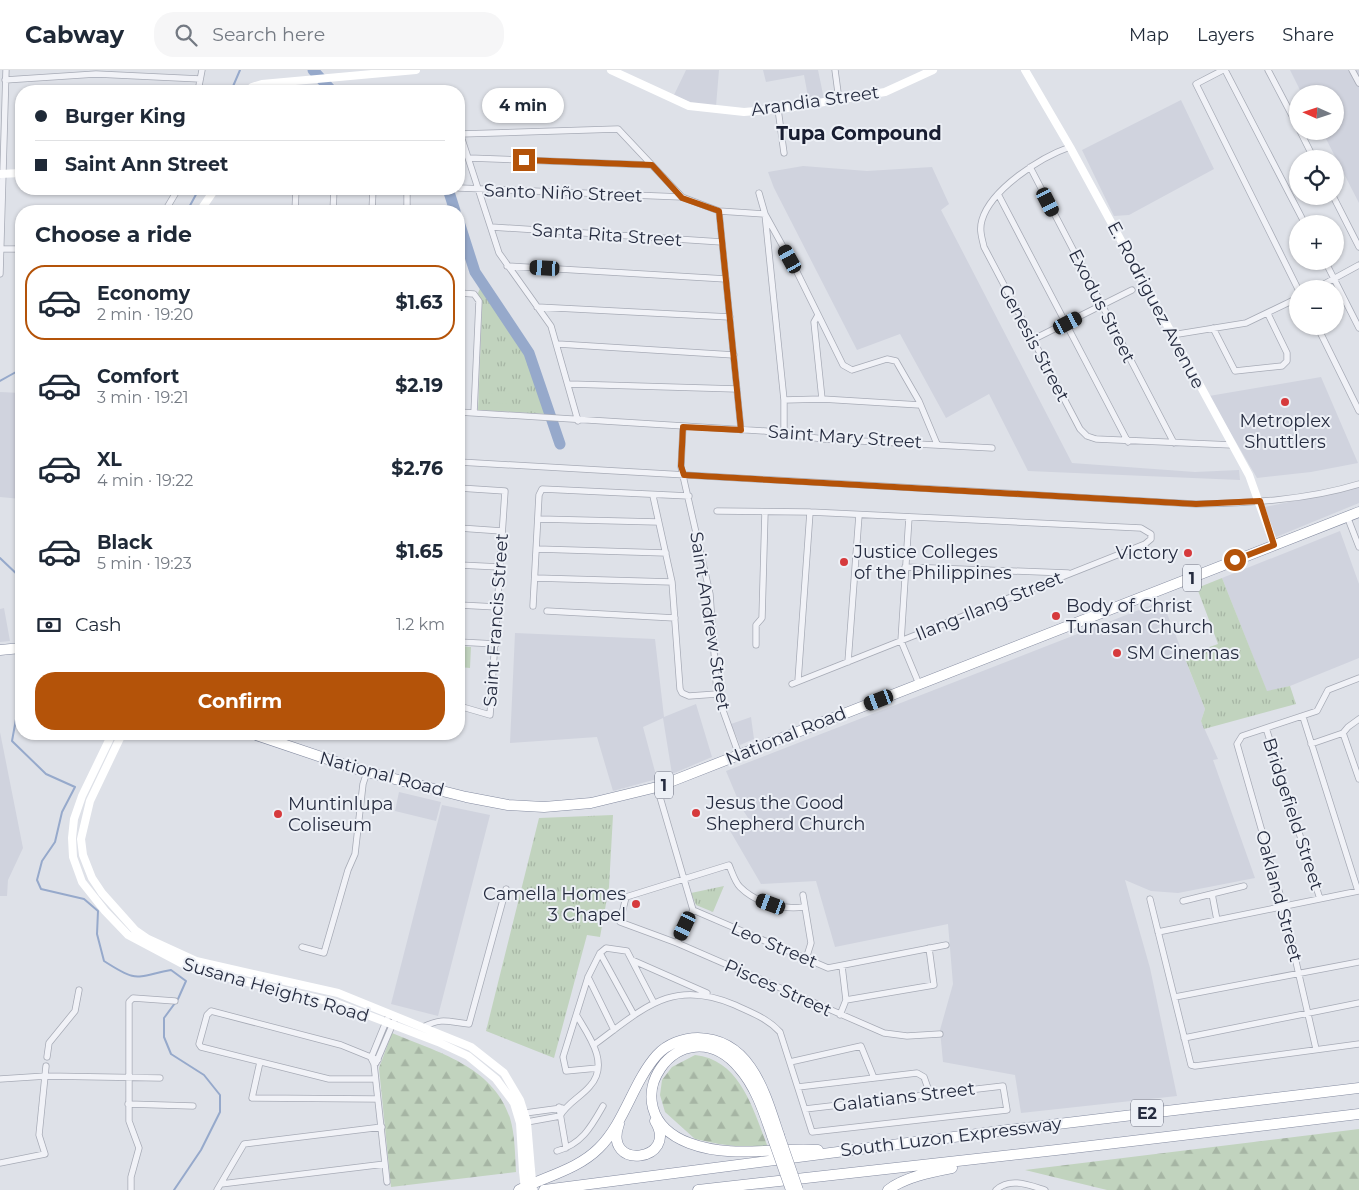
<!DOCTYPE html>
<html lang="en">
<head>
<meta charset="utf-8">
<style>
	body { margin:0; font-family:Montserrat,sans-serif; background:#f6f6f7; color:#1f2937; height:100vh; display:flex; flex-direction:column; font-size:19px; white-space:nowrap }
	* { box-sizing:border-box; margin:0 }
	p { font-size:16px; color:#747a83 }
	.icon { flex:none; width:28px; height:28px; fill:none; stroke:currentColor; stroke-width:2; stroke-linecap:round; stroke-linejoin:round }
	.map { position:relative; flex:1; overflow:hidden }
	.drawer { position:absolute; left:15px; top:135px; width:450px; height:535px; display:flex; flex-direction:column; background:#fff; border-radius:20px; box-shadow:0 1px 4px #0004 }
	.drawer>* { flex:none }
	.top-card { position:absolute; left:15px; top:15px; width:450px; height:110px; border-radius:20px; box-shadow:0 1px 4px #0004; display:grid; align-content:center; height:110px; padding:0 20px; background:#fff }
	.needle { width:32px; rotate:273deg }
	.fabs { position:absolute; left:1289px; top:15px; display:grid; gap:10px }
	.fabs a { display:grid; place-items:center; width:55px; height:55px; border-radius:50%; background:#fff; box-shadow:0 1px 4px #0004; font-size:25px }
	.end { position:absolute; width:22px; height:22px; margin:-11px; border:6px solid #b45309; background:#fff; box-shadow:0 0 0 2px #fff }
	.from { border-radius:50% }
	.bubble { position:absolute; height:35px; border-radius:18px; background:#fff; box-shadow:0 1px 4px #0004; font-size:16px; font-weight:700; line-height:35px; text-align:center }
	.car { position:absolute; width:15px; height:30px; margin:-15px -8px; border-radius:6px; box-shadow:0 0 4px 1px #0007; background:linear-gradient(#222 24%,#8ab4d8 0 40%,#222 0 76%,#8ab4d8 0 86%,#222 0) }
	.top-card b { display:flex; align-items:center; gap:18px; height:48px; font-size:19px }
	.top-card b+b { border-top:1px solid #e0e1e3 }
	.top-card i { width:12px; height:12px; background:#1f2937 }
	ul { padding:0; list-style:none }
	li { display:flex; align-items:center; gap:15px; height:75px; margin:0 10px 8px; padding:0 10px; border:2px solid transparent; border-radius:20px }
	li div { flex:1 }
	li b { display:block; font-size:19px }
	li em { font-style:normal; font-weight:700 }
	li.selected { border-color:#b45309 }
	li>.icon { width:45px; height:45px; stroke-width:1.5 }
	h2 { padding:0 20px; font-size:22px; line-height:60px }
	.pay { display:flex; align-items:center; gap:12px; height:55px; padding:0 20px; font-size:19px }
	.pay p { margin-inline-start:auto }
	.primary-button { display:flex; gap:10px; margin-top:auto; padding:10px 20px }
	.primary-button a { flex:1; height:58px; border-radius:20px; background:#b45309; color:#fff; font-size:20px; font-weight:700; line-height:58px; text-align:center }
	header { display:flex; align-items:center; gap:30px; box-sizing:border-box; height:70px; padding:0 25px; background:#fff; border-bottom:1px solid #e0e1e3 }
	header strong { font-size:24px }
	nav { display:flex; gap:28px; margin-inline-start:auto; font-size:18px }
	.search { width:350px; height:45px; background:#f6f6f7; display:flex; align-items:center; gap:12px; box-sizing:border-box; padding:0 18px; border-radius:20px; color:#747a83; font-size:19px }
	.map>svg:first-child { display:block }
	.built { fill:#d0d3de }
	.grass { fill:url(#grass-tufts) }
	.forest { fill:url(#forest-firs) }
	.pitch { fill:#c1d3be }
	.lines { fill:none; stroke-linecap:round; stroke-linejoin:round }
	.stream { stroke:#96a9cb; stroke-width:2 }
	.river { stroke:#96a9cb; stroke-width:11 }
	.street-casing { stroke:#a7abb6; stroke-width:7 }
	.highway-casing { stroke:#848ba0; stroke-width:11 }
	.street { stroke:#f1f2f7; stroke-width:5.5 }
	.secondary { stroke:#fff; stroke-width:8 }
	.highway { stroke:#fff; stroke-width:10 }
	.highway-bridge-casing { stroke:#848ba0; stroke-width:11; stroke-linecap:butt }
	.secondary-bridge { stroke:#fff; stroke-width:8 }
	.highway-bridge { stroke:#fff; stroke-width:10 }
	.route { stroke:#b45309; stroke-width:6 }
	.poi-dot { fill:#d63a3c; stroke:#edf0f6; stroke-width:2 }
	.labels { text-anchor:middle; stroke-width:4; stroke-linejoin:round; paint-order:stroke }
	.shield { fill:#edf0f6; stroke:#626777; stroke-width:1 }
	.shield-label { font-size:16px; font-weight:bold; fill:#262c40 }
	.street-label { font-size:18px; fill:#262c40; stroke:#edf0f6 }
	.poi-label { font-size:18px; fill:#262c40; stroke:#edf0f6; text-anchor:start }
	.neighbourhood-label { font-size:19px; font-weight:bold; fill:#181d31; stroke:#edf0f6 }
</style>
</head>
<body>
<header>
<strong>Cabway</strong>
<div class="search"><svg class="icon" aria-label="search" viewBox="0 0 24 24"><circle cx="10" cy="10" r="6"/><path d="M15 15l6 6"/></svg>Search here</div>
<nav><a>Map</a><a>Layers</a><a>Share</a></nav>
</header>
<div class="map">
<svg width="1359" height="1120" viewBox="0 0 1359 1120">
	<defs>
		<pattern id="grass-tufts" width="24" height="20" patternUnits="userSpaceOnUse" patternTransform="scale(1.25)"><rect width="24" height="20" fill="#c1d3be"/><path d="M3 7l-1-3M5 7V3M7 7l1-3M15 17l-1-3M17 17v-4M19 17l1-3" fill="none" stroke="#a6b5a4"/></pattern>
		<pattern id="forest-firs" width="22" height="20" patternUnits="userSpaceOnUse" patternTransform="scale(1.25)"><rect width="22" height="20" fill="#c1d3be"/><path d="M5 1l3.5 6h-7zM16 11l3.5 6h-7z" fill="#a6b5a4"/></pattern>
	</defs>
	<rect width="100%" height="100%" fill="#dee1e8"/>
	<path class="built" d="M686,0H719L716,36L696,35L674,25Z
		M763,0H818L824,29L809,32L804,5L766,12Z
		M1290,0H1359V133L1322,61H1335V24H1302Z
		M1181,30L1214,99L1129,145L1114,146L1082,80Z
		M803,96L867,101L932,97L949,134L941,140L1072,393L1195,402L1239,400L1240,410L1028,401L989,324L946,348L900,264L857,280L774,118L768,102Z
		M1321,307L1358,393L1311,402L1257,408L1209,326Z
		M0,322L21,323V429L0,427Z
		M1359,417V433L1276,467L1265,437Z
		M1340,461L1359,514V588L1290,616L1267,622L1222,508Z
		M1162,531L1205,639L1201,651L1218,689L1213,690L1255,808L1178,823L1151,821L1125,810L1150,898L1177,1026L1021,1043L1015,1005L943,992L940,960L953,914L948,854L835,877L816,811L761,814L729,759L752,754L741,737L726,701Z
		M4,538L10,571L0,572V539Z
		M515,563L655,569L664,647L696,634L712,687L672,704L663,648L643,657L657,709L613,721L597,667L510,673Z
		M751,647L754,669L740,675L731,654Z
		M0,662L23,778L8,810L7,826H0Z
		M399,722L441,732L436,751L395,741Z
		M442,735L490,745L438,946L391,934Z"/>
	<path class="grass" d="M481,216L526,283L548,344L478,340L482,238L478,223Z
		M1222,508L1267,621L1290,616L1296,634L1204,659L1201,651L1205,639L1184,586L1218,574L1197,518Z
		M613,745L609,817L600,867L587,865L554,988L486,961L539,748Z
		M724,816L713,842L696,835L691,823Z"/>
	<path class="forest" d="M392,963C437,982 493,996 510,1048C515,1065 515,1084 516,1102L391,1117L379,998Z
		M695,985C742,990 754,1043 769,1080L719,1074L695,1069L665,1042L660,1025L662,1010L672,997Z
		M1359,1059V1120H1107L1025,1100Z"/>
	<path class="pitch" d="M488,323L511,324V334L487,332Z
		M459,576L471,577L470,598L459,597Z"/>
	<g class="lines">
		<path class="stream" d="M231,21L240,0
			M187,141L199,119
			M0,311L16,302L21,303
			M0,488L21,508
			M21,537C19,550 16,560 21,573
			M21,648L16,649L12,671L46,704L75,717L62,742L55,772L42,791L37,810L41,819L84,829L98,841L97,864L104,891C138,913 134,907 171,900L186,911L178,929L164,948V967L171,984L204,1005L220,1025V1042L201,1080L174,1120"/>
		<path class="river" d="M313,0L332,21
			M448,119L455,141
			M459,152L475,202L529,283L560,374"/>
		<g class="street-casing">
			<path id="street" d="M835,0L839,30
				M1223,0L1196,14L1298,219
				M1225,0L1305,154
				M1268,0L1298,57
				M1352,0L1359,13
				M5,10L96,4L200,9
				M198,21L202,0
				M778,39L784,83
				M459,60L499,183L551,256L578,351
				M1300,61L1314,89
				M460,64L618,59L682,127
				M1070,77C1041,87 991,119 982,150C979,160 982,168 984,177L1080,359L1087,366L1096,369L1232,375
				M469,88L652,95
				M1030,97L1174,373
				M459,118L682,127L719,141L765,144
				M759,123L765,144L784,330V364
				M998,124L1128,372
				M1333,126L1359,177
				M165,141L178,119
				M295,141L296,119
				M333,141L334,119
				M372,141L373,119
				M407,141V119
				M719,141L741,360
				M765,144L797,202L843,295L852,300L887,289L896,291L919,331L937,374
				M491,157L722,172
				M0,179H21
				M1325,191L1359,258
				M507,196L726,209
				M0,204L6,0
				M1315,219L1359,195
				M459,223L474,224L479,231L474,343
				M537,237L730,247
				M818,245L814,252L822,329
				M1317,256L1359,341
				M1213,258L1235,301L1282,296L1287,291V283L1268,244
				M1172,265L1246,253L1298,228
				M1032,270L1132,220
				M558,274L734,285
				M569,314L737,319
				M784,330L822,329L920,335
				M459,342L765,361L823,369L992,378
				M683,357L681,397L710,524L717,624L739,685
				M459,392L1196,434C1250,433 1307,430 1359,414
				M459,418L505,421L490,645L459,636
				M653,426L672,512L680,619L682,623L689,626L717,624
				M717,441L810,442L1141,458L1151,464V469L1145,474L792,614
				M1347,446L1359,477
				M909,447L901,571L919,614
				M539,449L658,452
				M459,458L502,461
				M537,479L666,483
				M459,495L500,497
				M905,497L1068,503
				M535,508L672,512
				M459,535L497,537
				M533,536L539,425L542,419L689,426
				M547,541L675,548
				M459,572L496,574
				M756,575V555L762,548L765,442
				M848,592L859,445
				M798,611L810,442
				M1303,647L1358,821
				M1359,649L1348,657L1343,663L1359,709
				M1266,658L1320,829
				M1311,674L1343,663
				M657,717L693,840L677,873
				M1212,824L1217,850
				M803,825L811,873L806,889
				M1150,829L1191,995L1195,996L1359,974
				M1183,831L1244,816
				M804,837C782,840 756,833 740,817C735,812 732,802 729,795L626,827L620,852L677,873L884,963L907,966L940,964
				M693,840L828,898L946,875
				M1158,862L1359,821
				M302,877L324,883L348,800L355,784L363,714L367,702
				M600,883L634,945
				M632,890L707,923
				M588,907L614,960
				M1175,927L1359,892
				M846,930L934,915L929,878
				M840,945L846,930L842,896
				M423,957C443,947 448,952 469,954L506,819
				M1184,968L1359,933
				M595,974C644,938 672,908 735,935C752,943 767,948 780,962L812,1062L1007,1040L1003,1016L805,1039
				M1316,979L1283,835L1237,674L1242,666L1317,641L1328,620L1359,608
				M47,987L49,973L75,941L79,920
				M260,992L252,1028L377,1029
				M790,992L861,976L874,1008
				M376,993L394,951
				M598,998L566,1001L563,987L588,907L600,883L606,878L627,881L654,933
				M0,1009L46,1006L160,1008
				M374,1009H329L201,977L199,974L207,945L211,941L341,975L378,990
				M798,1017L917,1003L924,1007L930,1024
				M128,1034L193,1036
				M559,1037L566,1078
				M525,1043L562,1038
				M527,1052L560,1046C567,1033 581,1027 590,1016C610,994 589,966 577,946
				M557,1081C582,1074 591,1057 603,1036
				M0,1093L45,1084L39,1065L46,996
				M387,1112L374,994L371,988L387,949
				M221,1114L385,1094
				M131,1120V1107L139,1078L129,1051V932L133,928L175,931
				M217,1120L244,1074L382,1057
				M996,1120C1010,1107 1029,1115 1045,1120"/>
		</g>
		<g class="highway-casing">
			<path id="highway" d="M0,580L21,578
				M253,664L363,701L466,727L508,735L544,737L591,733L657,717L1359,442
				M619,1054C602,1102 680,1091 655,1051
				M772,1066C764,1043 756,1017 739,998C682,931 604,1040 689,1073C731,1089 775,1077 818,1080
				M519,1120C546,1106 577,1100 599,1078C625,1052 633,1012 657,985C667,974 683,968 698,968C751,969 765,1023 779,1065
				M544,1120L1008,1060L1359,1018
				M698,1120L1065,1079L1359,1044
				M888,1120C905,1107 931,1102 952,1098"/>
		</g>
		<use href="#street" class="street"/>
		<path class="secondary" d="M611,0L689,36L744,42L788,38L885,22L933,0
			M1025,0L1070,77L1249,405L1274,475
			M249,21L252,17L262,14L416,0
			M0,104L21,103
			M200,141L215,119
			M112,664L82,726L74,749L72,768L73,787L82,812L105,841L128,865L192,899L336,933L438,972L468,986L496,1009L514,1033L520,1053L523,1101
			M122,664L90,731L81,769L83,785L92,808L102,823L135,860L148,869L196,891L338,923L471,977L504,1003L520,1030L527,1052L531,1100"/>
		<use href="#highway" class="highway"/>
		<g class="highway-bridge-casing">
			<path id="highway-bridge" d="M779,1065L798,1120
				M772,1066L791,1120"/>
		</g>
		<path class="secondary-bridge" d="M531,1100L533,1120
			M523,1101L525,1120"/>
		<use href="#highway-bridge" class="highway-bridge"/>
	</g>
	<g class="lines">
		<path class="route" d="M524,90L652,95L682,128L719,141L741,360L683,357L681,396L684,405L1196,434L1260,431L1274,475L1235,490"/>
	</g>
	<g class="poi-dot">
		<circle cx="1285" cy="332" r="5"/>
		<circle cx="1188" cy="483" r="5"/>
		<circle cx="844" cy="492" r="5"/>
		<circle cx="1056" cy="546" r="5"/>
		<circle cx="1117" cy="583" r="5"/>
		<circle cx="696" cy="743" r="5"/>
		<circle cx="278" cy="744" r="5"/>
		<circle cx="636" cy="834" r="5"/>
	</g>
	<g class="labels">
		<g class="shield">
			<rect x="1183" y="494.5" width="18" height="27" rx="4"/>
			<rect x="655" y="701.5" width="18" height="27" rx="4"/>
			<rect x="1131" y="1029.5" width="32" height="27" rx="4"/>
		</g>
		<g class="shield-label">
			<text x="1192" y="514">1</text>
			<text x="664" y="721">1</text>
			<text x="1147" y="1049">E2</text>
		</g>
		<g class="street-label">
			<text transform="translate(815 31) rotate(-8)" y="6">Arandia Street</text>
			<text transform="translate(563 123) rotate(2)" y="6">Santo Niño Street</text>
			<text transform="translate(607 165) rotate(4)" y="6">Santa Rita Street</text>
			<text transform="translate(1156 235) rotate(62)" y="6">E. Rodriguez Avenue</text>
			<text transform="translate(1102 236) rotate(63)" y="6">Exodus Street</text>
			<text transform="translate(1034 273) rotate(62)" y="6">Genesis Street</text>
			<text transform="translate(845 367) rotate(4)" y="6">Saint Mary Street</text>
			<text transform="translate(989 536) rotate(-22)" y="6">Ilang-Ilang Street</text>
			<text transform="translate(496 550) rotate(-86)" y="6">Saint Francis Street</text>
			<text transform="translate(710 551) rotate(81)" y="6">Saint Andrew Street</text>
			<text transform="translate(786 666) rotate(-22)" y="6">National Road</text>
			<text transform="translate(382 704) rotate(15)" y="6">National Road</text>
			<text transform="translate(1293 744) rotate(72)" y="6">Bridgefield Street</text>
			<text transform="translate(1279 826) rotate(75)" y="6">Oakland Street</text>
			<text transform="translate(774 875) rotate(23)" y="6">Leo Street</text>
			<text transform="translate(778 918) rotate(24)" y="6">Pisces Street</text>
			<text transform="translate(276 920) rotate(16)" y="6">Susana Heights Road</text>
			<text transform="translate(904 1027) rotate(-7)" y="6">Galatians Street</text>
			<text transform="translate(951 1067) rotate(-7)" y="6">South Luzon Expressway</text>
		</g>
		<g class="poi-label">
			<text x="1285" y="357" text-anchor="middle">Metroplex<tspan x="1285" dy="21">Shuttlers</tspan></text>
			<text x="854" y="488">Justice Colleges<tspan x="854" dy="21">of the Philippines</tspan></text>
			<text x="1178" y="489" text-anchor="end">Victory</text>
			<text x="1066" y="542">Body of Christ<tspan x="1066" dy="21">Tunasan Church</tspan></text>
			<text x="1127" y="589">SM Cinemas</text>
			<text x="706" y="739">Jesus the Good<tspan x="706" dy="21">Shepherd Church</tspan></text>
			<text x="288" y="740">Muntinlupa<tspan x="288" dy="21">Coliseum</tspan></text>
			<text x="626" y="830" text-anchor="end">Camella Homes<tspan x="626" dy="21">3 Chapel</tspan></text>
		</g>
		<g class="neighbourhood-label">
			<text x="859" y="70">Tupa Compound</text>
		</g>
	</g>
</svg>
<div class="fabs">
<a><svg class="needle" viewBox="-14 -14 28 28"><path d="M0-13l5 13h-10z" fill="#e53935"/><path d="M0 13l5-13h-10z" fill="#747a83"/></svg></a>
<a><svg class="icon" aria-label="locate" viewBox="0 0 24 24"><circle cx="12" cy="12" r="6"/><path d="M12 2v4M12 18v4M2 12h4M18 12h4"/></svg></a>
<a>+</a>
<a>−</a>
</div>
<i class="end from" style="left:1235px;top:490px"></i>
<i class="end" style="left:524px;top:90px"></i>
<div class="bubble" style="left:482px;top:18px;width:82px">4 min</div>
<i class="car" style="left:1048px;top:132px;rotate:153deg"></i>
<i class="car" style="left:790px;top:189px;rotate:331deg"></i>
<i class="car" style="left:545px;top:198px;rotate:273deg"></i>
<i class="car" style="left:1068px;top:253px;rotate:63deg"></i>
<i class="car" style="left:879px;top:630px;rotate:249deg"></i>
<i class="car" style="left:771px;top:834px;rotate:290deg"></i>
<i class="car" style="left:685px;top:856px;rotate:205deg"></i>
<div class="top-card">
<b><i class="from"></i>Burger King</b>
<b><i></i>Saint Ann Street</b>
</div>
<section class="drawer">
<h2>Choose a ride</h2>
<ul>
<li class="selected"><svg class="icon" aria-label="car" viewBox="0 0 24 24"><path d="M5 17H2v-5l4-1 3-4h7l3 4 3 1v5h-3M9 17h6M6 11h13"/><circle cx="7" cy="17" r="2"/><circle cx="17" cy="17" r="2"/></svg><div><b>Economy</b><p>2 min · 19:20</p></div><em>$1.63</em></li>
<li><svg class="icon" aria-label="car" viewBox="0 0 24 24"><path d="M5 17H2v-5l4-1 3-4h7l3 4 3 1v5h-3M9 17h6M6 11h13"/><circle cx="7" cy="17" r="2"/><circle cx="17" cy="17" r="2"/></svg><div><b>Comfort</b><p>3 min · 19:21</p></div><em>$2.19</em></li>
<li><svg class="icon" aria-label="car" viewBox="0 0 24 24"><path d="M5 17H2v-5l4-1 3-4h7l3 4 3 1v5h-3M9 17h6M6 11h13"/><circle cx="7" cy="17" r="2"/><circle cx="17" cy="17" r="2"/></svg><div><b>XL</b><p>4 min · 19:22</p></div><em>$2.76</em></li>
<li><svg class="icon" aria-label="car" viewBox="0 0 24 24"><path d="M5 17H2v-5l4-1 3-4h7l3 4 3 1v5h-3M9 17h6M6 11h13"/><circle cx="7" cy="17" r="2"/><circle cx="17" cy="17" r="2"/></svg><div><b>Black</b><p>5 min · 19:23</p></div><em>$1.65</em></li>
</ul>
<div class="pay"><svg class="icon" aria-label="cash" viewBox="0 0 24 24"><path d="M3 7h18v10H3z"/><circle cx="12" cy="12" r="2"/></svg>Cash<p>1.2 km</p></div>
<div class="primary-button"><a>Confirm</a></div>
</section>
</div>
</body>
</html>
